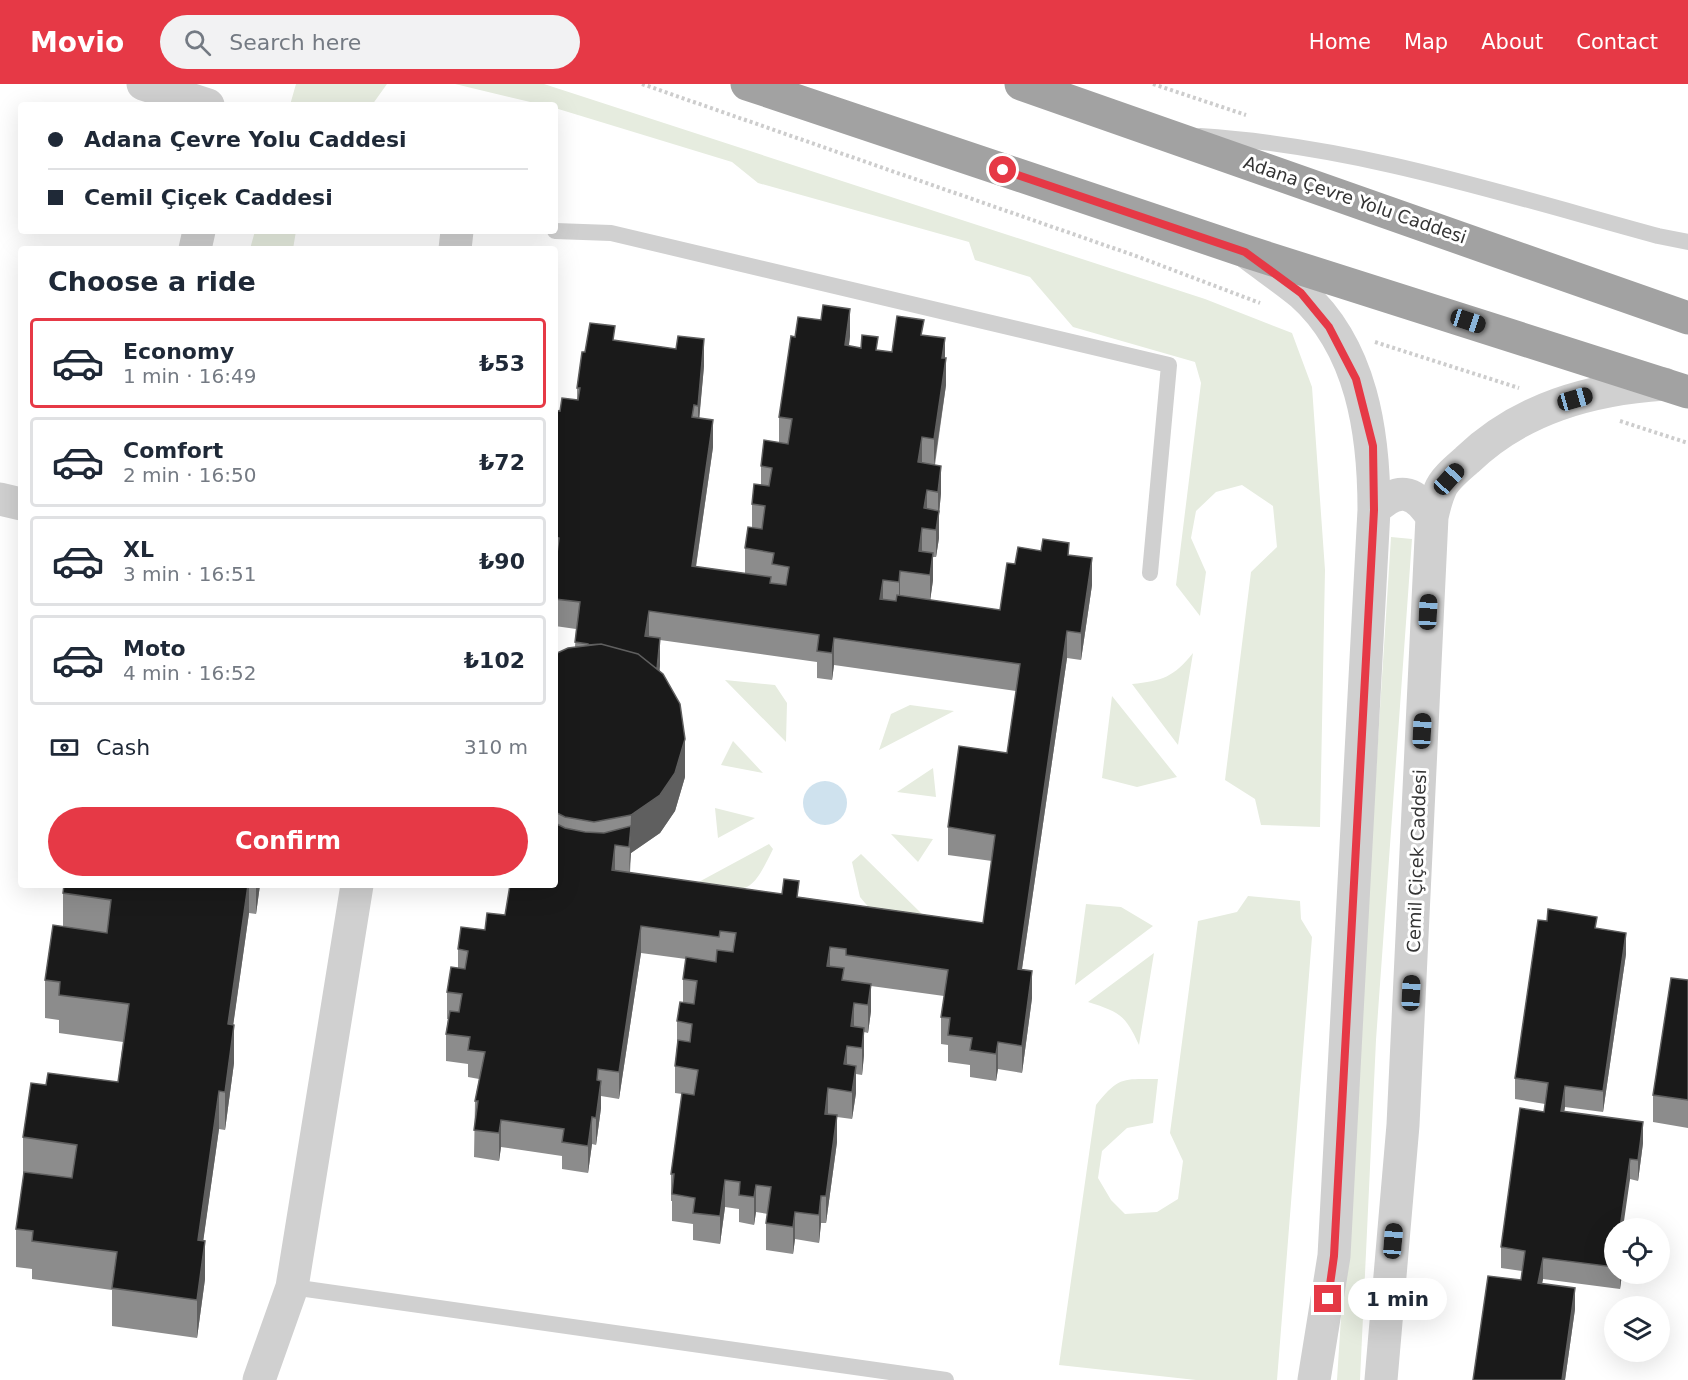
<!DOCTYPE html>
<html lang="en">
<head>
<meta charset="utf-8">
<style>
	body { margin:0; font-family:"DejaVu Sans",sans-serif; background:#f2f2f3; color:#1f2937; height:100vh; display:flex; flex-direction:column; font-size:22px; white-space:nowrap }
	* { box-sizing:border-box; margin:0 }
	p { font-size:20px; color:#747a83 }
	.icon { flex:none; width:33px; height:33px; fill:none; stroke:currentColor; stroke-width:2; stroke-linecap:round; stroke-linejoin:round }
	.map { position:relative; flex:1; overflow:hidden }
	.drawer { position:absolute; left:18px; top:162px; width:540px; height:642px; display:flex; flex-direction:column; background:#fff; border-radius:6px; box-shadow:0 6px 24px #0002 }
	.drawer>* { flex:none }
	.banner { position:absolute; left:18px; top:18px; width:540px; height:132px; border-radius:6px; box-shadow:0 6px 24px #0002; display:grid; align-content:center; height:132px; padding:0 30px; background:#fff }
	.buttons { position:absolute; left:1604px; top:1134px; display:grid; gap:12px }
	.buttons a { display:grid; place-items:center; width:66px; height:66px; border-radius:50%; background:#fff; box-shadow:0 6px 24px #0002; font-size:30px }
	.end { position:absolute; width:27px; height:27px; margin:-14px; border:8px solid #e63946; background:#fff; box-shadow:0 0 0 3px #fff }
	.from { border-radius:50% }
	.bubble { position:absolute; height:42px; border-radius:21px; background:#fff; box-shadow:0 6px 24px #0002; font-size:20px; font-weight:700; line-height:42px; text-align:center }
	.car { position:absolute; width:18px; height:36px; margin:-18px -9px; border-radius:8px; box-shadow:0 0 4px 2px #0007; background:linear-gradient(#222 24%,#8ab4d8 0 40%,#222 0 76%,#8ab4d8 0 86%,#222 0) }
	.banner b { display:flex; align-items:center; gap:21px; height:57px; font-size:22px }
	.banner b+b { border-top:2px solid #e0e1e3 }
	.banner i { width:15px; height:15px; background:#1f2937 }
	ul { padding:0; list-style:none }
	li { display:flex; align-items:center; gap:18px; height:90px; margin:0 12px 9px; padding:0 18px; border:3px solid #e0e1e3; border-radius:6px }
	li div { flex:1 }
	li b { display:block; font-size:22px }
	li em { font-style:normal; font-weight:700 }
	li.selected { border-color:#e63946 }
	li>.icon { width:54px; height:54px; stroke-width:1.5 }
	h2 { padding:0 30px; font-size:27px; line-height:72px }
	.pay { display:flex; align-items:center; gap:15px; height:66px; padding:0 30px; font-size:22px }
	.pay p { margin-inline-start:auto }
	.primary-button { display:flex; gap:12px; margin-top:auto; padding:12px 30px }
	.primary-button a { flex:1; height:69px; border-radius:36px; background:#e63946; color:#fff; font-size:24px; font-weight:700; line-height:69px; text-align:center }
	header { display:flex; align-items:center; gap:36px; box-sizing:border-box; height:84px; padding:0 30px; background:#e63946; color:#fff }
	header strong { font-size:28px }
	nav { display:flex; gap:33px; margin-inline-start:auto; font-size:21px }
	.search { width:420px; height:54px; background:#f2f2f3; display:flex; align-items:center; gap:15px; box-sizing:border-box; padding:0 21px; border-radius:33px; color:#747a83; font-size:22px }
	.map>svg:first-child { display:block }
	.green { fill:#e6ecdf }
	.water { fill:#cfe2ee }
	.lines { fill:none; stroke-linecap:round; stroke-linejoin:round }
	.path { stroke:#cdcdcd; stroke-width:4; stroke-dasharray:3 3; stroke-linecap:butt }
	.service { stroke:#d0d0d0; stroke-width:16 }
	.minor { stroke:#d0d0d0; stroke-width:33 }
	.tertiary { stroke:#d0d0d0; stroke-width:33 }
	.trunk { stroke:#a2a2a2; stroke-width:33 }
	.wall { fill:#8c8c8c; fill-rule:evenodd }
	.shaded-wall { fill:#5f5f5f }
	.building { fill:#1a1a1a; stroke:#5f5f5f; stroke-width:1.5 }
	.route { stroke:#e63946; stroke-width:8 }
	.labels { text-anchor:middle; stroke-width:6; stroke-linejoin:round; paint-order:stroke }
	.street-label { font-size:18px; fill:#333; stroke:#fff }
</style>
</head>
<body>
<header>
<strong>Movio</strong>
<div class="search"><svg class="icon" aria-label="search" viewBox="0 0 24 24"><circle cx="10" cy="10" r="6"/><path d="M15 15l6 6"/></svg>Search here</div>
<nav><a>Home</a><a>Map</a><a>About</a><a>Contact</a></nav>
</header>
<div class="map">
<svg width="1688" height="1296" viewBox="0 0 1688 1296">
	<rect width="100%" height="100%" fill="#fff"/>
	<path class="green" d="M296,0H387L372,21H290Z
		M455,0H544L1205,215L1292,249L1312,303L1325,486L1320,743L1261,741L1255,715L1225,696L1251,488L1277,463L1273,422L1242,401L1216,408L1196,427L1191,454L1206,488L1200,532L1176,501L1201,299L1195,278L1073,243L1030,193L975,176L969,158L758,99L732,78L555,24V21H543Z
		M255,147H296L293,165H250Z
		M1391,453L1412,455L1376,956L1360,1296H1337Z
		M1193,569L1178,661L1132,600C1162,597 1174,593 1193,569Z
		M725,596L775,601L787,619L786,658Z
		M1112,612L1177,693L1137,703L1102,694Z
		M910,621L954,627L879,666L891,630Z
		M733,657L763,689L721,681Z
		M933,684L936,713L897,708Z
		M715,724L755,734L718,754Z
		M891,750L933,755L918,778Z
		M769,760L773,765C749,815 747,807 695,800Z
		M861,770L922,830L909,834L875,831L860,813L852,778Z
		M1248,812L1300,817L1301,835L1312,853L1277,1296H1196L1059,1281L1096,1021C1119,992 1123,995 1158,995L1153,1039L1127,1044L1102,1067L1098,1094L1111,1116L1125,1130L1157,1128L1178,1115L1183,1077L1170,1049L1198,837L1237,828Z
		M1086,820L1121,823L1153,842L1075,901Z
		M1154,869L1139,961C1125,930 1119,928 1088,918Z"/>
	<path class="water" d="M803 719a22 22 0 1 1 44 0a22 22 0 1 1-44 0Z"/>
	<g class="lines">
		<path class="path" d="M642,0L1136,172L1260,219
			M1153,0L1246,31
			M1375,258L1519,304
			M1620,337L1688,359"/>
		<path class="service" d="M1200,52C1357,62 1507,111 1658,152L1688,158
			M555,147L611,149L1169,281L1150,489
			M292,1203L946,1296"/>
		<path class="minor" d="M143,0L208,21
			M195,165L199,147
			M455,165L457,147
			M0,415L21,420
			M259,1296L292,1203L357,801"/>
		<path class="tertiary" d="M1249,170C1266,183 1284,195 1301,209C1362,263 1374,349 1374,426L1334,1172L1314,1296
			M1374,426C1397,403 1414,405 1432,433
			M1381,1296L1403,1041L1432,433C1434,424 1436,415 1440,406C1444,395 1458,384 1467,376C1521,324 1591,305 1664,300"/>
		<path class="trunk" d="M747,0L1245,167L1688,308
			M1021,0L1688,234"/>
	</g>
	<path class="wall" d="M924,251L945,274L946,301L935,381L941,409L939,430V454L936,473H933V496L930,516L1000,526L1015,480L1069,471L1092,501L1081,576L1067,574L1022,885L1032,914L1022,989L998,985L996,997L970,993V981L948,978V961L941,960V933L944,912L871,902V927L868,949L864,948V971L862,991L856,990V1009L852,1035L837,1033V1058L826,1139H821L819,1159L795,1155L793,1170L766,1166V1139L768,1130L756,1128L754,1141L739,1138V1125L725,1123L720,1160L693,1156V1140L672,1137V1117H671V1090L682,1010L675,1009V982L677,962V937L683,918V895L686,875L641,869L619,1015L601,1012V1024L596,1061L592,1060L588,1089L562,1085V1072L501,1063L499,1077L474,1073L475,1017L479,995L468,993V980L446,977V950L448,935H447V908L458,884V865L505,831L555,801V570L575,563L576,545L555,542V326L560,327L577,316V304L585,268L615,257L704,282L699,334L713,363L696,483L745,490V464L752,443V420L761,401V382L779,359V333L795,253L850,252L849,262L892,268ZM660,556L817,578V594L832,596L834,581L1016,607L1007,669L948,743V771L992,777L983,839L630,789L631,769L660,749L675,727L685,693L659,587Z
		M64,801H260L256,830L249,829L233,941L234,979L225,1046L219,1045L203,1157L205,1195L197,1254L112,1242V1206L32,1195V1185L16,1183V1145L24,1092L23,1091V1053L46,1001L118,998L123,958L59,949V936L45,934V896L63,843V809Z
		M1597,845L1626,870L1603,1028L1565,1023L1564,1027L1643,1059L1638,1097L1630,1095L1614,1144V1190H1622L1620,1205L1543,1195L1542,1199L1575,1225L1565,1296H1473L1521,1196L1522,1187L1501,1184V1163L1544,1028L1545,1020L1515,1015V994Z
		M1688,896V1044L1653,1038V1011Z"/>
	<path class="shaded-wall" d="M850,225V252L845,288V261Z
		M945,254V281L942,274Z
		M704,255V282L698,349V322Z
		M946,274V301L934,382V355Z
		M713,336V363L692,509V482Z
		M922,353V381L918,378Z
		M941,382V409L939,430V454L936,473V446L938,432V408Z
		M927,406V434L924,424Z
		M922,444V471L919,467Z
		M933,469V496L930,518V491Z
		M1092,474V501L1081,576V549Z
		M900,487V514L899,526V498Z
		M883,496V523L880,515Z
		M649,527V554L645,552Z
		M1067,547V574L1018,912V885Z
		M660,554V582L657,621V594Z
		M834,554V581L832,596V569Z
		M685,655V693L675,727L660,749L631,769L629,790L631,731Z
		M615,761V788L612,786Z
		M248,801H249V829L228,978V940Z
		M256,801H260L256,830Z
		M641,842V869L619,1015V988Z
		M1626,849V870L1603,1028V1007Z
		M830,863V890L827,882Z
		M1032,887V914L1022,989V962Z
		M871,900V927L868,949V921Z
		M854,919V947L851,942Z
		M234,941V979L225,1046V1008Z
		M864,944V971L862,991V964Z
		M998,958V985L996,997V970Z
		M847,962V989L844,1007V980Z
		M856,982V1009L852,1035V1008Z
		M601,997V1024L596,1061V1034Z
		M1565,1002V1023L1561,1047V1027Z
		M828,1004V1031L825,1030Z
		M219,1007V1045L198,1194V1156Z
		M837,1031V1058L826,1139V1112Z
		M592,1033V1060L588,1089V1062Z
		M501,1036V1063L499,1077V1049Z
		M1643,1038V1059L1638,1097V1076Z
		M1630,1075V1095L1623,1144H1620Z
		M725,1096V1123L720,1160V1132Z
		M756,1101V1128L754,1141V1113Z
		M821,1112V1139L819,1159V1131Z
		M795,1128V1155L793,1170V1143Z
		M205,1157V1195L197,1254V1216Z
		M1543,1174V1195L1538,1220V1199Z
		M1620,1190H1622L1620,1205Z
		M1575,1204V1225L1565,1296H1562Z"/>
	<path class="building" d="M823,221L850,225L845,261L861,264L862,251L878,253L876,266L892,268L897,232L924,236L921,251L945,254L942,274H946L934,355L922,353L918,378L941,382L938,408L927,406L924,424L939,427L936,446L922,444L919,467L933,469L930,491L900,487L899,498L883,496L880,515L896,517L897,511L1000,526L1007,479L1015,480L1018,463L1041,467L1043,455L1069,459L1068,471L1092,474L1081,549L1067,547L1018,885L1032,887L1022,962L998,958L996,970L970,966L972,954L948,951L950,934L941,933L948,886L846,871V865L830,863L827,882L844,884L842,896L871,900L868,921L854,919L851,942L864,944L862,964L847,962L844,980L856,982L852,1008L828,1004L825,1030L837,1031L826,1112H821L819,1131L795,1128L793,1143L766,1139L771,1103L756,1101L754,1113L739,1111L740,1098L725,1096L720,1132L693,1129L695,1114L672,1110L674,1090H671L682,1009L694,1011L698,986L675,982L678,956L690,958L692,940L677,937L680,918L694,920L697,897L683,895L686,873L716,878L717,866L733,868L736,849L720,847L719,853L641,842L619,988L598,985L597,996L601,997L596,1034L592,1033L588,1062L562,1058L564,1045L501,1036L499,1049L474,1046L478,1017H475L485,968L468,966L470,953L446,950L450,927L459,928L462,910L447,908L451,883L465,885L468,867L458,865L461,843L485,846L487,829L505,831L510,801H555V739L565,744L585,748L604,749L631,742L629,763L615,761L612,786L782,810L784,795L799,797L797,813L983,839L995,751L948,743L959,662L1007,669L1020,580L834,554L832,569L817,567L819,551L649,527L645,552L660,554L657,585L638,570L601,560L588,561V560L575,558L580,518L555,515V485L559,454L555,453V326L560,327L562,314L578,316L580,304H577L582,268H585L590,239L615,242L613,256L676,265L678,252L704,255L698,322L694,321L692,333L713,336L692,482L771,493L770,499L786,501L789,483L772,480L774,469L745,464L748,443L762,445L765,422L752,420L754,400L769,402L772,384L761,382L764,356L788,360L792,335L779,333L791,252L795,253L798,233L821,236Z
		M601,560L638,570L663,590L680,620L685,655L675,689L660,711L631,731L594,738L565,733L555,728V570L568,564Z
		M64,801H248L228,940L234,941L225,1008L219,1007L198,1156L205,1157L197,1216L112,1204L117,1168L32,1157L33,1147L16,1145L24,1088L72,1094L77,1061L23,1053L31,999L46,1001L48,989L118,998L129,920L59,911L60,898L45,896L53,841L107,849L111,816L63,809Z
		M1548,825L1597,833L1595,844L1626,849L1603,1007L1565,1002L1561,1027L1643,1038L1638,1076L1630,1075L1620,1144H1614V1183L1543,1174L1538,1199L1575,1204L1562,1296H1473L1488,1192L1521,1196L1525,1167L1501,1163L1520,1024L1544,1028L1548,999L1515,994L1538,836L1547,837Z
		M1671,894L1688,896V1016L1653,1011Z"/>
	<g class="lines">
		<path class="route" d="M1003,86L1245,168L1301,209L1329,243L1356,295L1373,362L1374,426L1334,1172L1328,1215"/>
	</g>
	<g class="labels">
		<g class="street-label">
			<text transform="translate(1355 116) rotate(19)" y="6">Adana Çevre Yolu Caddesi</text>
			<text transform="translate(1417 777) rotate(-88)" y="6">Cemil Çiçek Caddesi</text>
		</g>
	</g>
</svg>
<div class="buttons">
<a><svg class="icon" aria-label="locate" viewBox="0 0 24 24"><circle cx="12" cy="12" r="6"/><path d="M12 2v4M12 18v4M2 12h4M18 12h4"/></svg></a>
<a><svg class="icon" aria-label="layers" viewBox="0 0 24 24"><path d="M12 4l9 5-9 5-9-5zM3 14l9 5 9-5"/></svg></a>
</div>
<i class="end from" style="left:1003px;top:86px"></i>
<i class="end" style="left:1328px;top:1215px"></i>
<div class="bubble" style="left:1348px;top:1194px;width:99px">1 min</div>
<i class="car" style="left:1468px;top:237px;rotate:108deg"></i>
<i class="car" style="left:1575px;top:315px;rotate:74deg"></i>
<i class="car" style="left:1449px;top:395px;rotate:42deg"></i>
<i class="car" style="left:1428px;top:528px;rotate:3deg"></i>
<i class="car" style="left:1422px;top:647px;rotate:3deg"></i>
<i class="car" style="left:1411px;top:909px;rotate:3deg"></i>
<i class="car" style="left:1393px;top:1157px;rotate:5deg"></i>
<div class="banner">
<b><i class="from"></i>Adana Çevre Yolu Caddesi</b>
<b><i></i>Cemil Çiçek Caddesi</b>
</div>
<section class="drawer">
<h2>Choose a ride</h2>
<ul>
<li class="selected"><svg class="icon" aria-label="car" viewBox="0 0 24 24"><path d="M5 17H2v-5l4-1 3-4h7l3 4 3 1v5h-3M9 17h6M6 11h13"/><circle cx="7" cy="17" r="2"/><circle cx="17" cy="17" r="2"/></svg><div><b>Economy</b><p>1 min · 16:49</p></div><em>₺53</em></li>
<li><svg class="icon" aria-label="car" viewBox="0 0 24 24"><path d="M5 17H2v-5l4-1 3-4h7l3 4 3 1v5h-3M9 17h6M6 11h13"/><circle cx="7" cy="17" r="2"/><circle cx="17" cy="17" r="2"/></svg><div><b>Comfort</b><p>2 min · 16:50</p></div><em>₺72</em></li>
<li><svg class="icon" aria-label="car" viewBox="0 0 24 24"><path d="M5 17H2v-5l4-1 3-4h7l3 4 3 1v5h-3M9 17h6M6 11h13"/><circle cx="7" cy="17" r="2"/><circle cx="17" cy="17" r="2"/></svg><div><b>XL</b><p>3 min · 16:51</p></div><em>₺90</em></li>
<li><svg class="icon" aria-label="car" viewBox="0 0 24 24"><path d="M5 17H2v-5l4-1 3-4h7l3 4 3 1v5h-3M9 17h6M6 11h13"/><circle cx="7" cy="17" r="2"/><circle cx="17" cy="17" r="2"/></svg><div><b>Moto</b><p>4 min · 16:52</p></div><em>₺102</em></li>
</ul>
<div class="pay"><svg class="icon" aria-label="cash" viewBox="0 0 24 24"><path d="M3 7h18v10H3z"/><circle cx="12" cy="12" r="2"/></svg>Cash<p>310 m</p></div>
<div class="primary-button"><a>Confirm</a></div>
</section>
</div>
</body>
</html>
